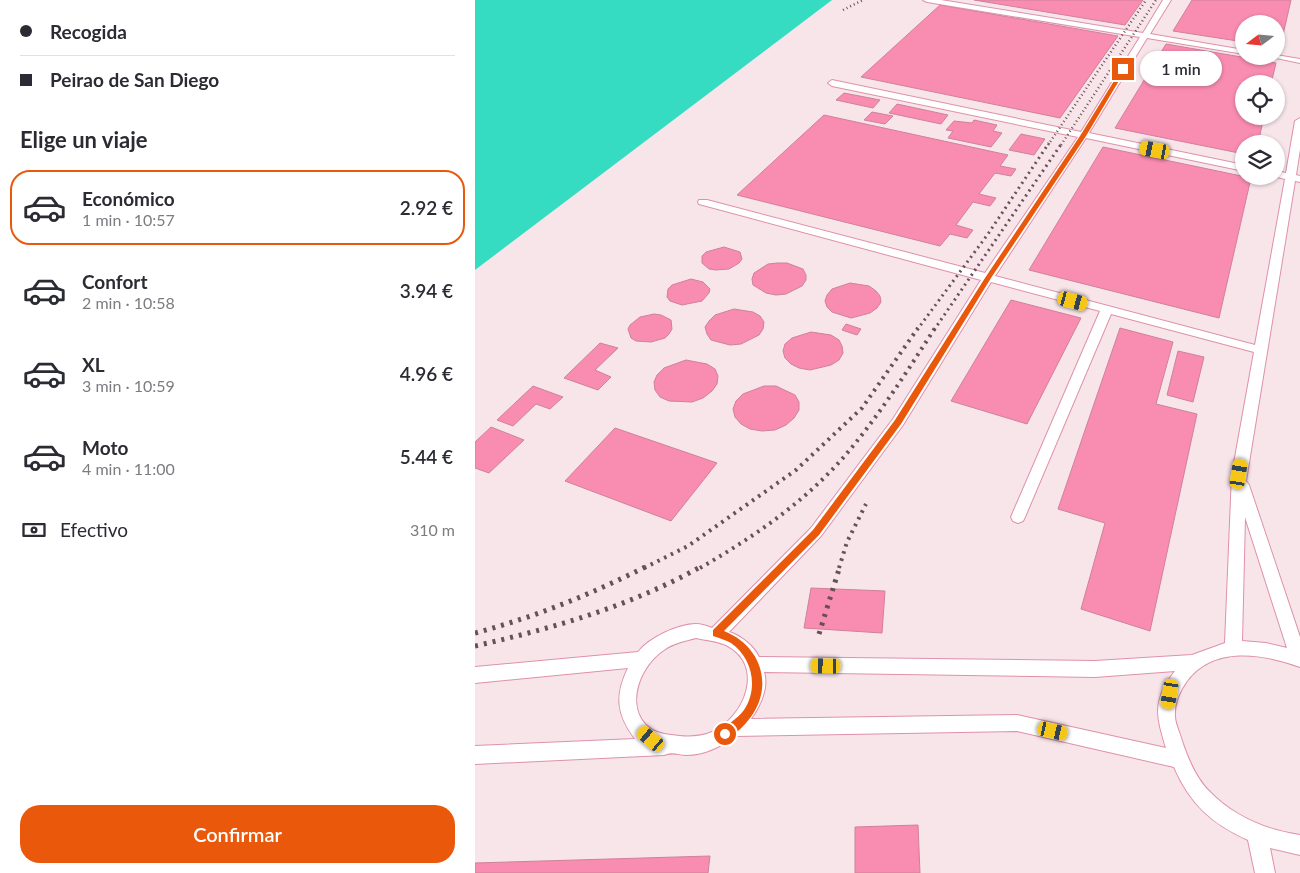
<!DOCTYPE html>
<html lang="es">
<head>
<meta charset="utf-8">
<style>
	body { margin:0; font-family:Lato,sans-serif; background:#f7f7f7; color:#2b2b33; height:100vh; display:flex; flex-direction:column; font-size:19px; white-space:nowrap }
	* { box-sizing:border-box; margin:0 }
	p { font-size:16px; color:#7c7c81 }
	.icon { flex:none; width:28px; height:28px; fill:none; stroke:currentColor; stroke-width:2; stroke-linecap:round; stroke-linejoin:round }
	.map { position:relative; flex:1; overflow:hidden }
	.details { display:flex; flex-direction:column; background:#fff; width:475px }
	.details>* { flex:none }
	.hud { display:grid; align-content:center; height:110px; padding:0 20px; background:#fff }
	.needle { width:32px; rotate:254deg }
	.tools { position:absolute; left:760px; top:15px; display:grid; gap:10px }
	.tools a { display:grid; place-items:center; width:50px; height:50px; border-radius:50%; background:#fff; box-shadow:0 1px 4px #0004; font-size:25px }
	.end { position:absolute; width:22px; height:22px; margin:-11px; border:6px solid #ea580c; background:#fff; box-shadow:0 0 0 2px #fff }
	.from { border-radius:50% }
	.bubble { position:absolute; height:35px; border-radius:18px; background:#fff; box-shadow:0 1px 4px #0004; font-size:16px; font-weight:600; line-height:35px; text-align:center }
	.car { position:absolute; width:15px; height:30px; margin:-15px -8px; border-radius:6px; box-shadow:0 0 4px 1px #0007; background:linear-gradient(#f5c518 24%,#345 0 40%,#f5c518 0 76%,#345 0 86%,#f5c518 0) }
	.hud b { display:flex; align-items:center; gap:18px; height:48px; font-size:19px }
	.hud b+b { border-top:1px solid #e1e1e2 }
	.hud i { width:12px; height:12px; background:#2b2b33 }
	ul { padding:0; list-style:none }
	li { display:flex; align-items:center; gap:15px; height:75px; margin:0 10px 8px; padding:0 10px; border:2px solid transparent; border-radius:20px }
	li div { flex:1 }
	li b { display:block; font-size:19px }
	li em { font-style:normal; font-weight:600 }
	li.active { border-color:#ea580c }
	li>.icon { width:45px; height:45px; stroke-width:1.5 }
	h2 { padding:0 20px; font-size:22px; line-height:60px }
	.pay { display:flex; align-items:center; gap:12px; height:55px; padding:0 20px; font-size:19px }
	.pay p { margin-inline-start:auto }
	.button { display:flex; gap:10px; margin-top:auto; padding:10px 20px }
	.button a { flex:1; height:58px; border-radius:20px; background:#ea580c; color:#fff; font-size:20px; font-weight:600; line-height:58px; text-align:center }
	main { display:flex; flex:1; min-height:0 }
	.map>svg:first-child { display:block }
	.water { fill:#36dcc2 }
	.building { fill:#f98cb1; stroke:#cf819b }
	.lines { fill:none; stroke-linecap:round; stroke-linejoin:round }
	.lane-casing { stroke:#df91aa; stroke-width:2 }
	.lane { fill:#fff; fill-rule:evenodd }
	.rail-far3 { stroke:#684f58; stroke-width:2.5; stroke-dasharray:1 3; stroke-linecap:butt }
	.rail-far2 { stroke:#684f58; stroke-width:3; stroke-dasharray:2 4; stroke-linecap:butt }
	.rail-far1 { stroke:#684f58; stroke-width:4; stroke-dasharray:2.5 5; stroke-linecap:butt }
	.rail { stroke:#684f58; stroke-width:5; stroke-dasharray:3 6; stroke-linecap:butt }
	.route { fill:#ea580c }
</style>
</head>
<body>
<main>
<section class="details">
<div class="hud">
<b><i class="from"></i>Recogida</b>
<b><i></i>Peirao de San Diego</b>
</div>
<h2>Elige un viaje</h2>
<ul>
<li class="active"><svg class="icon" aria-label="car" viewBox="0 0 24 24"><path d="M5 17H2v-5l4-1 3-4h7l3 4 3 1v5h-3M9 17h6M6 11h13"/><circle cx="7" cy="17" r="2"/><circle cx="17" cy="17" r="2"/></svg><div><b>Económico</b><p>1 min · 10:57</p></div><em>2.92 €</em></li>
<li><svg class="icon" aria-label="car" viewBox="0 0 24 24"><path d="M5 17H2v-5l4-1 3-4h7l3 4 3 1v5h-3M9 17h6M6 11h13"/><circle cx="7" cy="17" r="2"/><circle cx="17" cy="17" r="2"/></svg><div><b>Confort</b><p>2 min · 10:58</p></div><em>3.94 €</em></li>
<li><svg class="icon" aria-label="car" viewBox="0 0 24 24"><path d="M5 17H2v-5l4-1 3-4h7l3 4 3 1v5h-3M9 17h6M6 11h13"/><circle cx="7" cy="17" r="2"/><circle cx="17" cy="17" r="2"/></svg><div><b>XL</b><p>3 min · 10:59</p></div><em>4.96 €</em></li>
<li><svg class="icon" aria-label="car" viewBox="0 0 24 24"><path d="M5 17H2v-5l4-1 3-4h7l3 4 3 1v5h-3M9 17h6M6 11h13"/><circle cx="7" cy="17" r="2"/><circle cx="17" cy="17" r="2"/></svg><div><b>Moto</b><p>4 min · 11:00</p></div><em>5.44 €</em></li>
</ul>
<div class="pay"><svg class="icon" aria-label="cash" viewBox="0 0 24 24"><path d="M3 7h18v10H3z"/><circle cx="12" cy="12" r="2"/></svg>Efectivo<p>310 m</p></div>
<div class="button"><a>Confirmar</a></div>
</section>
<div class="map">
<svg width="825" height="873" viewBox="0 0 825 873">
	<rect width="100%" height="100%" fill="#f7e5ea"/>
	<path class="water" d="M0,0H357L0,270Z"/>
	<path class="building" d="M499,0H668L650,25Z
		M717,0H816L805,48H801V24H769V42L698,31Z
		M465,5L643,36L585,118L386,77Z
		M691,44L801,63L796,84H769V116H789L783,144H769V154L640,128Z
		M369,93L405,100L398,108L361,100Z
		M422,104L473,115L466,124L414,113Z
		M397,112L418,116L410,124L389,120Z
		M349,115L533,155L525,166L541,169L536,176L520,173L504,194L521,198L515,206L498,202L481,225L498,230L492,238L475,234L465,246L262,195Z
		M499,120L522,125L518,131L527,133L516,147L473,138L478,131L471,130L479,121L497,123Z
		M546,134L570,139L559,155L534,150Z
		M628,147L776,178L744,318L554,270Z
		M249,247L265,252L267,259L264,263L254,269L241,270L234,269L227,263V256L231,252Z
		M302,263H312L328,269L331,275V280L327,286L311,294L301,295L291,293L278,285L277,279L279,273L293,264Z
		M216,279L228,282L235,289L234,293L227,301L207,305L195,301L192,297L193,289L197,285Z
		M375,283L394,286L401,291L405,296L406,302L402,308L395,313L376,318L357,312L352,307L350,301L352,295L357,289Z
		M536,300L606,318L552,424L476,401Z
		M259,309L278,312L285,316L289,322L288,329L284,335L266,344L255,345L236,340L232,334L230,327L234,321L240,315Z
		M179,314L186,315L196,320L197,329L194,334L190,338L176,342L161,341L156,338L153,329L155,325L165,317Z
		M371,324L386,329L382,335L367,330Z
		M645,328L698,342L681,404L722,414L675,631L606,609L630,523L583,509Z
		M336,332L356,335L364,340L367,346L368,353L364,360L356,365L335,370L324,368L316,364L310,358L308,351L310,344L317,338Z
		M125,343L143,348L120,370L136,377L123,390L89,378Z
		M703,351L729,357L718,402L692,395Z
		M211,360L232,364L240,369L243,376L242,384L237,391L228,398L217,402L194,401L185,397L180,390L179,382L182,375L189,368Z
		M58,386L88,397L75,409L61,404L38,426L22,420Z
		M289,386H301L320,395L324,402V410L319,418L311,425L300,430L287,431L275,429L266,424L260,417L258,409L261,401L268,394Z
		M16,427L49,440L14,473L0,468V442Z
		M140,428L242,463L196,521L90,481Z
		M336,588L410,591L407,633L329,628Z
		M443,825L445,873H380V827Z
		M235,856L233,873H0V863Z"/>
	<g class="lines">
		<g class="lane-casing">
			<path id="lane" d="M448,0H466L668,33L688,0H696L675,34L769,50V54L672,38L614,133L769,165V171L611,138L520,276L780,345L810,179L798,176H801V171L811,173L820,121L825,118V149L821,175L825,176V182L820,181L771,481L774,485L825,637V667C789,654 739,645 712,681C705,691 699,703 700,716C700,724 705,733 707,741C713,759 721,778 734,791C758,816 791,830 825,835V855L795,848L800,873H780L773,840C737,824 715,804 699,767L542,731L260,736C247,746 229,755 212,755C203,755 198,751 189,755L0,764V746L160,739C141,714 140,695 153,668L0,683V667L163,652C174,638 203,624 221,624C226,624 232,626 237,628L336,528L418,419L506,280L224,204L223,202L224,200H232L510,273L603,137L357,86L353,83L357,80L606,132L665,37L452,2ZM516,282L625,311L536,517L538,521L543,523L548,521L550,517L636,314L779,352L757,474L750,643L717,655L620,661L284,657C279,646 265,635 254,632L346,536L428,425ZM770,517L812,648L791,643L767,641ZM221,638C230,640 242,641 251,645C291,665 270,717 237,732C223,738 209,737 196,735C187,734 178,732 171,725C150,703 166,665 189,650C198,643 210,641 221,638ZM700,671C677,701 681,715 691,748L542,715L276,719C285,706 294,688 289,672L620,677Z
				M801,55L825,59V63L791,56H801Z"/>
		</g>
		<use href="#lane" class="lane"/>
		<path class="rail-far3" d="M368,10L388,0
			M573,145L671,0
			M586,145L681,0"/>
		<path class="rail-far2" d="M442,330L513,234L574,143
			M459,330L587,143"/>
		<path class="rail-far1" d="M169,568L213,546L321,470L387,408L443,328
			M225,568C277,538 327,504 367,459C402,419 431,373 460,328
			M364,568L372,542L391,504"/>
		<path class="rail" d="M0,633C60,617 117,594 172,566
			M344,634L365,566
			M0,646C79,628 156,606 227,566"/>
	</g>
	<path class="route" d="M647,68L651,69L611,136L516,278L426,424L344,535L249,631C289,647 300,691 271,723C265,730 258,736 250,739L246,738L244,734C248,726 263,719 269,710C284,687 277,658 256,643C251,640 244,638 238,636V630L338,530L420,420L510,278L605,136Z"/>
</svg>
<div class="tools">
<a><svg class="needle" viewBox="-14 -14 28 28"><path d="M0-13l5 13h-10z" fill="#e53935"/><path d="M0 13l5-13h-10z" fill="#7c7c81"/></svg></a>
<a><svg class="icon" aria-label="locate" viewBox="0 0 24 24"><circle cx="12" cy="12" r="6"/><path d="M12 2v4M12 18v4M2 12h4M18 12h4"/></svg></a>
<a><svg class="icon" aria-label="layers" viewBox="0 0 24 24"><path d="M12 4l9 5-9 5-9-5zM3 14l9 5 9-5"/></svg></a>
</div>
<i class="end from" style="left:250px;top:734px"></i>
<i class="end" style="left:648px;top:69px"></i>
<div class="bubble" style="left:665px;top:51px;width:82px">1 min</div>
<i class="car" style="left:680px;top:150px;rotate:281deg"></i>
<i class="car" style="left:598px;top:301px;rotate:105deg"></i>
<i class="car" style="left:764px;top:474px;rotate:9deg"></i>
<i class="car" style="left:351px;top:666px;rotate:271deg"></i>
<i class="car" style="left:695px;top:694px;rotate:190deg"></i>
<i class="car" style="left:578px;top:731px;rotate:103deg"></i>
<i class="car" style="left:176px;top:739px;rotate:310deg"></i>
</div>
</main>
</body>
</html>
